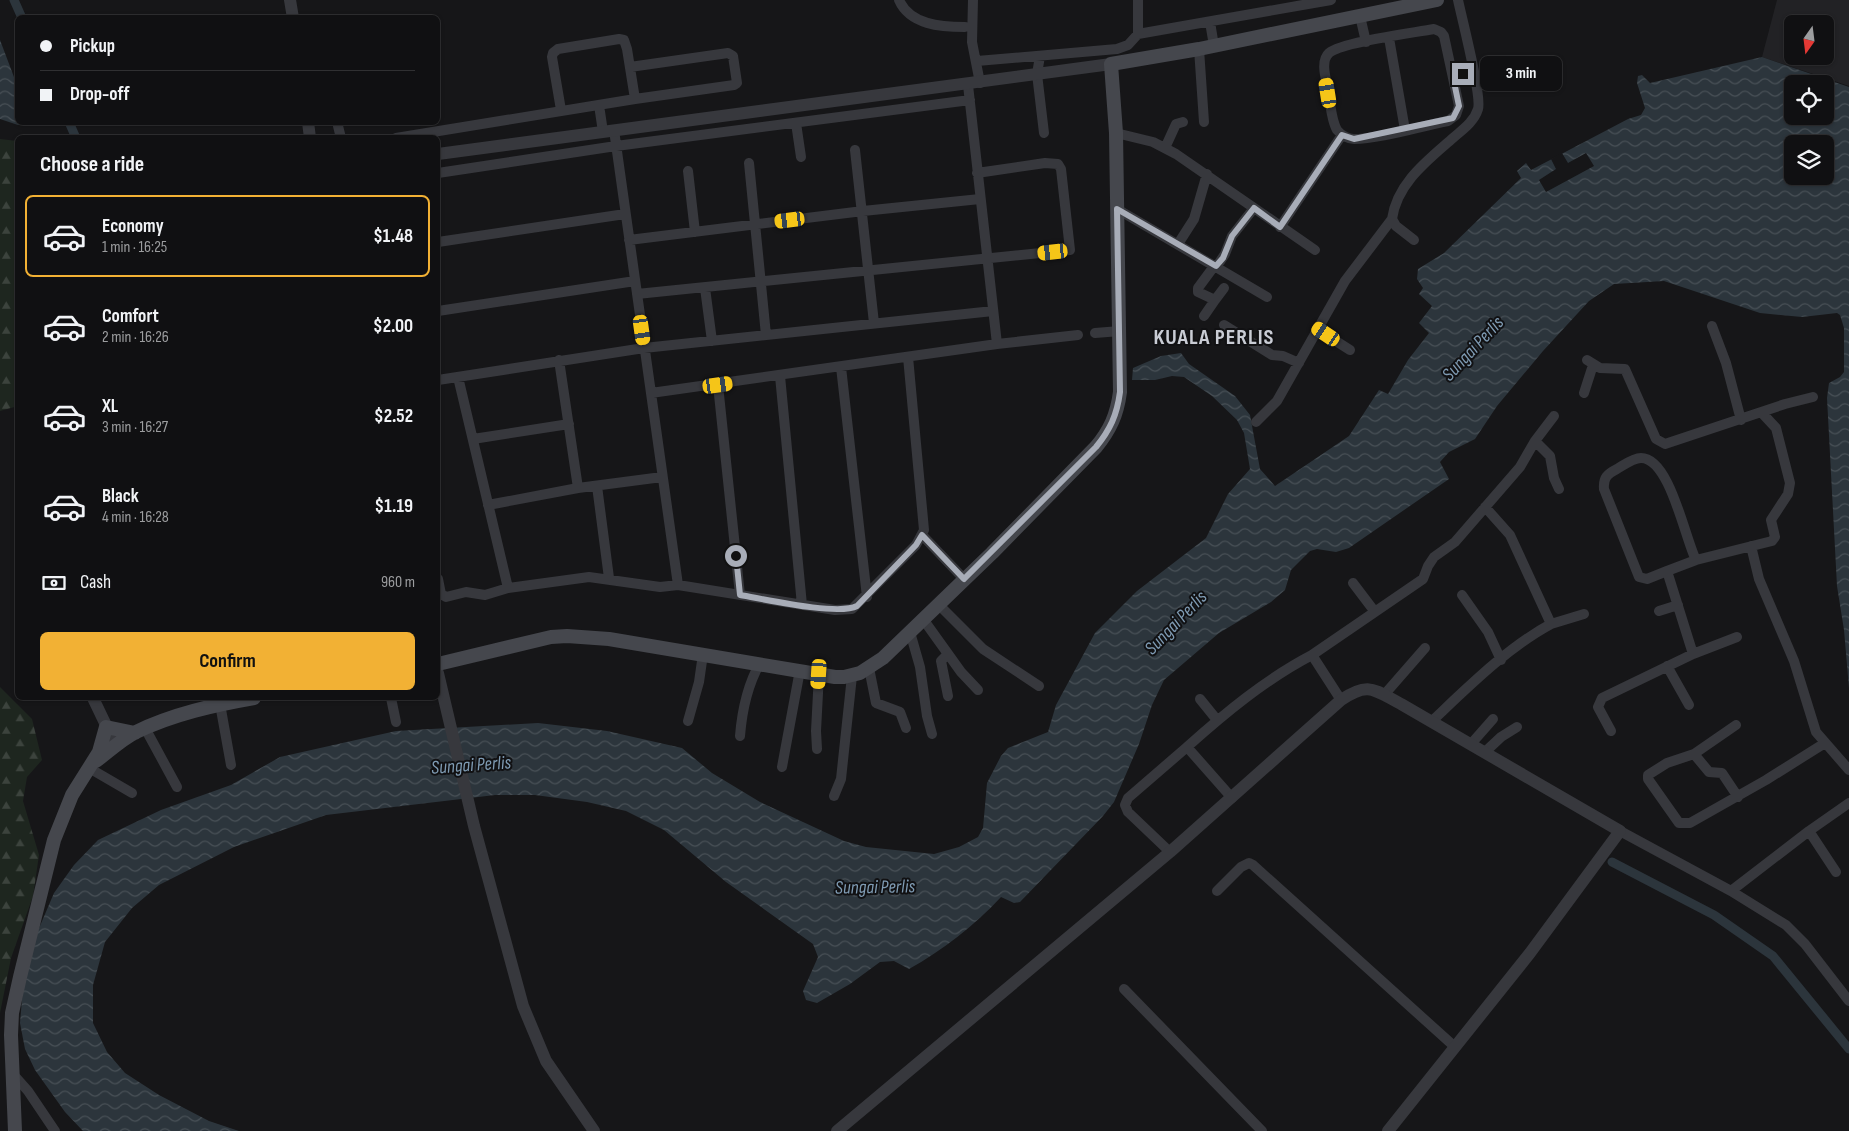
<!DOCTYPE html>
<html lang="en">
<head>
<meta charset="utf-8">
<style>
	body { margin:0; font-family:"Sofia Sans Condensed",sans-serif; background:#19191b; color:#f1f3f6; height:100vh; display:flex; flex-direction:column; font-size:19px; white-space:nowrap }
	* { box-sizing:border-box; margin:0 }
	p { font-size:16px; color:#9c9d9f }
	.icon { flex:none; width:28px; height:28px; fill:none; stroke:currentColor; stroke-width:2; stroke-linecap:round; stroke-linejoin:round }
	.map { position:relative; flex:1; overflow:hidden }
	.details { position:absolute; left:15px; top:135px; width:425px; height:565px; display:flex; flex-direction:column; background:#101012; border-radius:8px; box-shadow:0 1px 4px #0004,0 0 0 1px #303032 }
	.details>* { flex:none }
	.guide { position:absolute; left:15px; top:15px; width:425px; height:110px; border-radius:8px; box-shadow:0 1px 4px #0004,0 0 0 1px #303032; display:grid; align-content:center; height:110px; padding:0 25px; background:#101012 }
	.needle { width:32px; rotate:194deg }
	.controls { position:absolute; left:1784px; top:15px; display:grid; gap:10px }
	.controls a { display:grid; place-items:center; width:50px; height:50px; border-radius:8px; background:#101012; box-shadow:0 1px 4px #0004,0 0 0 1px #303032; font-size:25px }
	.end { position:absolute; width:22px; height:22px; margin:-11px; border:6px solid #a8adb8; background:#111; box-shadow:0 0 0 2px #111 }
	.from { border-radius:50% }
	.bubble { position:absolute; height:35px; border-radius:8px; background:#101012; box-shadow:0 1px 4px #0004,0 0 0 1px #303032; font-size:16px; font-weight:700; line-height:35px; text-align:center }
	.car { position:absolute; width:15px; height:30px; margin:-15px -8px; border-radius:6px; box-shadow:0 0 4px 1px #0007; background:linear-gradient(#f5c518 24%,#345 0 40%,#f5c518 0 76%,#345 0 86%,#f5c518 0) }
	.guide b { display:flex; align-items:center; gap:18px; height:48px; font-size:19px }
	.guide b+b { border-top:1px solid #303032 }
	.guide i { width:12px; height:12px; background:#f1f3f6 }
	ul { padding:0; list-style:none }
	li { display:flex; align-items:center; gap:15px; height:82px; margin:0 10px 8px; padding:0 15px; border:2px solid transparent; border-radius:8px }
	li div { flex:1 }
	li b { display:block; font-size:19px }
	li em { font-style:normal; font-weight:700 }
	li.on { border-color:#f2b134 }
	li>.icon { width:45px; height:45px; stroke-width:1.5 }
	h2 { padding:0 25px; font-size:22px; line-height:60px }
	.pay { display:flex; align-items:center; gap:12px; height:55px; padding:0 25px; font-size:19px }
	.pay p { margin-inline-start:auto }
	.button { display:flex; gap:10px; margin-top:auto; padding:10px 25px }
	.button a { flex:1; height:58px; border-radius:8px; background:#f2b134; color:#111; font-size:20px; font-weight:700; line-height:58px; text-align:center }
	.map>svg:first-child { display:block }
	.built { fill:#222225; fill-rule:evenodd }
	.forest { fill:url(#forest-firs) }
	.water { fill:url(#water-waves); fill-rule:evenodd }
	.pier { fill:#161618 }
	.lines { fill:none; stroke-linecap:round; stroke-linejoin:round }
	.canal { stroke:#2c353c; stroke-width:9 }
	.minor { stroke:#37383d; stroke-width:10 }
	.tertiary { stroke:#37383d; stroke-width:12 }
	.secondary { stroke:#45474d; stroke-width:14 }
	.route { stroke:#a8adb8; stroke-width:6 }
	.labels { text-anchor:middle; stroke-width:4; stroke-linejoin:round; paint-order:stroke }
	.water-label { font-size:19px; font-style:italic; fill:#7f9bb3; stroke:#111113 }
	.district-label { font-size:22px; font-weight:bold; letter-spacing:1px; fill:#c9ccd4; stroke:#111113 }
</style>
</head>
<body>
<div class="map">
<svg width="1849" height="1131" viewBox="0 0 1849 1131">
	<defs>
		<pattern id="forest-firs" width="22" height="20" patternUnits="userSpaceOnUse" patternTransform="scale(1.25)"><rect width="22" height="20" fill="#1e261f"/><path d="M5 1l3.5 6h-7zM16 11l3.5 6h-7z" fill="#3c433d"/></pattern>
		<pattern id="water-waves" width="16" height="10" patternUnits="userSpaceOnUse" patternTransform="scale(1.25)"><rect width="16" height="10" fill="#2c353c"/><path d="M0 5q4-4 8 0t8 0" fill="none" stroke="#485056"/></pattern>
	</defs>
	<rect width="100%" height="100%" fill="#161618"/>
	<path class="built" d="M1777,0H1849V86L1762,57ZM1792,24H1825V56H1792Z"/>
	<path class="forest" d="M0,139L17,141L18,406L0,411Z
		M0,687L32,719L42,760L27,777L23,801L39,855L33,896L11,958L0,1013Z"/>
	<path class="water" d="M0,40L17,85L18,122L25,123L18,125L0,119Z
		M1762,57L1849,87V688L1844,630L1837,586L1827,398L1829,383L1840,377L1844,372V328L1840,315L1837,313L1802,317L1760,313L1664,281L1614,284L1589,301L1543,351L1497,406L1475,439L1449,452L1440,462L1449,479L1349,548L1336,552L1317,549L1310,551L1291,570L1285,590L1271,602L1219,633L1164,680L1152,705L1139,744L1114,802L1103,816L1020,902L1014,903L1001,897C974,926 943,950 909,969L894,961L880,962L850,984L817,1003L806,1000L803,991L818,957L813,944L726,882L664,830L626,811L587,802L535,795H495L326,815L234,847L159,885L132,908L105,942L93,985V1023L107,1052L125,1073L159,1095L209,1121L239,1131H83L65,1112L35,1070L25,1049L20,1023L23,988L31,947L54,893L74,865L98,840L161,810L231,785L280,757L396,731L538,723L607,731L682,748L712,773L760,802L844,841L866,847L934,854L959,847L978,837L983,828L987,783L1001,756L1008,748L1048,732L1056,705L1095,633L1137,591L1206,538L1228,494L1250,469L1244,433L1237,420L1212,396L1184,377L1172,376L1155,380H1132L1133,368L1161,356L1181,353L1189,364L1235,396L1250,415L1260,469L1275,486L1349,436L1379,390L1388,394L1408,360L1429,333L1419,323L1432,306L1419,294L1423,288L1417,279L1418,269L1444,253L1521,178L1517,171L1526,163L1531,170L1628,119L1641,115L1645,108L1637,83L1638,76L1642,75L1650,83ZM1792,84H1825V116H1792ZM1792,144H1825V176H1792Z"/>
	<path class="pier" d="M1562,153L1568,163L1586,153L1594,166L1546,192L1539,180L1556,169L1551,159Z"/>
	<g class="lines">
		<path class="canal" d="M14,0L22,18
			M69,122L76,138
			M1612,862L1714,915L1773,956L1849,1049"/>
		<path class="minor" d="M899,0C910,25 941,27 965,27
			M973,0L972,42L980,83
			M1360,16L1366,42
			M1210,22L1214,46
			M1434,29L1441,32L1444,36L1459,106L1456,115L1448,121C1421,126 1380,139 1354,139C1348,139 1341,135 1337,130C1331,120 1330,101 1328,89C1326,79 1320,61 1329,53C1342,42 1413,33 1434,29Z
			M1138,34V0
			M1389,38L1405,130
			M1199,49L1204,122
			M1040,56L1037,74L1044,133
			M977,61L1117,49L1128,45L1138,34L1331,0
			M1453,77L1474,72
			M968,85L997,344
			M599,105L603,132
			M561,110L552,57L553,53L558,49L619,39L624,40L627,49L635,99
			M337,122L341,138
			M796,123L801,157
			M614,130L678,585
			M1116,133L1153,142L1176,154L1315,250
			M396,138L635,99L734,85L737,83L733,56L728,53L630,67
			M1165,148L1176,124L1183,122
			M855,150L874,323
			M749,163L766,335
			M688,171L695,232
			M438,173L616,146L970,100
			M1117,209L1267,297
			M1280,227L1342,135
			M629,240L863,211L980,199
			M1414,240L1396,226L1392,219C1397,183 1428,160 1453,138C1462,130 1474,122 1478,109C1482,96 1462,19 1458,0
			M438,242L625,214
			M1178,244L1194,219L1207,174
			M1217,266L1225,254L1232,236L1254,208
			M705,288L712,341
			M637,294L1070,250L1061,169L1058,164L1045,163L977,173
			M1215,300L1224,288
			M438,311L635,281
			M1204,316L1215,300L1198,292V288L1215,265
			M1224,325L1272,355L1283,356L1299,363
			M1712,326L1726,363L1741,420
			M1317,329L1350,350
			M1095,333L1120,331
			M559,360L578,488
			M1587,360L1600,368L1625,369L1656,439L1665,444L1785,404L1813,397
			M841,367L867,597
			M780,376L802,605
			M458,377L508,588
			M438,380L644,348L993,311
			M718,385L740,595
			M651,393L997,344L1078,335
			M1584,393L1593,365
			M1256,422L1277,401L1345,281L1392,219
			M473,439L569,424
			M1535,441L1550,456L1554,478L1559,489
			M597,486L609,578
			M488,505L578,488L662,477
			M922,535L964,579
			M1751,546L1759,579L1794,661L1816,732L1849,770
			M1667,571L1696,560
			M438,579L441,594L446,597L466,592L485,595L508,588L589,577L660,587L678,585L835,610L852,609L916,545L924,530L908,357
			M1353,583L1375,612
			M1462,595L1488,632L1501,660
			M938,604L983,649L1039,686
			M1659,611L1678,605
			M923,619L961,672L978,690
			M1551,624L1584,614
			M910,632L920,667L927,716L932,734
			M948,654L941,661L948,696
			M1693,654L1737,637
			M1312,655L1423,579L1428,566L1434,557L1455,542L1520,467L1535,441L1554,416
			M1667,666L1689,705
			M869,668L876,703L900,712L906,728
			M1384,695L1425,648
			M391,698L396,722
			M1200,699L1217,720
			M220,704L231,765
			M688,721L699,682L703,654
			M1432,721C1467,688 1508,647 1551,624L1510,535L1485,507
			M1736,725L1694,754L1667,763L1648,775V779L1679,823H1690L1766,780L1825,743
			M145,728L177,787
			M1611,731L1598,707L1602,698L1693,654L1667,571L1647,579L1639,577L1604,489C1603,478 1607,474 1617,469C1624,465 1633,458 1641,458C1670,458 1685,539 1696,560L1772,541L1775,537L1771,520L1788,494L1790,483L1776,428L1762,413
			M740,736C742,711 747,686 760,663
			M1471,744L1493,719
			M1187,747C1225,713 1266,679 1312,655L1341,700
			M817,749L816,731L819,674
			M1485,752L1501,737L1517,727
			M1694,754L1709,772L1722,773L1738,797
			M782,767L800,670
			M89,768L132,793
			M834,796L841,779L852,676
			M1620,831L1731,891L1786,925L1805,944L1849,1001
			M1170,852L1128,812L1125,805L1128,798L1187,747L1232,798
			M1836,872L1809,831L1849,803
			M1217,891L1241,867L1249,863L1253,865L1455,1047
			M1731,891L1809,831
			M1124,989L1262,1131
			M12,1073L28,1091L55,1131"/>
		<path class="tertiary" d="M290,0L293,18
			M308,122L310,138
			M438,154L1111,64
			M438,673L474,826L523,1006L546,1061L594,1131
			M93,698L116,746
			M837,1131L1170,852L1341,700C1369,681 1374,690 1401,704L1620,831L1530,953L1388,1131"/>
		<path class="secondary" d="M438,664L551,637L567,636L609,639L835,677H844L860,673L883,658L992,553L1096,447C1110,430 1117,415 1120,392L1116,133L1111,64L1199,49L1437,0
			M96,761C108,752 122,739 136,732C173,714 214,705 254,698
			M15,1131L11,1035L12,1013L20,977L54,840L72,795L99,752L106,727L135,733"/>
	</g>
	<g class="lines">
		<path class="route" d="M736,556L740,595C764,599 838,616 857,606L916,545L922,535L964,579L1096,447C1110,430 1117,415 1120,392L1117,209L1216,266L1223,258L1232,236L1254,208L1280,227L1342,135L1354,139L1453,118L1459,106L1453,77L1463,74"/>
	</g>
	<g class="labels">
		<g class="water-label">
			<text transform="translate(1472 348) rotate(-47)" y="7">Sungai Perlis</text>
			<text transform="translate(1175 622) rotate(-46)" y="7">Sungai Perlis</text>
			<text transform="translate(471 764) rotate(-4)" y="7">Sungai Perlis</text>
			<text transform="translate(875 886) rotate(-1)" y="7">Sungai Perlis</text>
		</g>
		<g class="district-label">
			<text x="1214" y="344">KUALA PERLIS</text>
		</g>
	</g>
</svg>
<div class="controls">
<a><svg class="needle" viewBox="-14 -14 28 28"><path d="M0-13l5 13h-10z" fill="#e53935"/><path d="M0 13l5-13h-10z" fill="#9c9d9f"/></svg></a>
<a><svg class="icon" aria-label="locate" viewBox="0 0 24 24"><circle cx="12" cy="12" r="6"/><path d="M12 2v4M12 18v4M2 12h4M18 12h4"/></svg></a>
<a><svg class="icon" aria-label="layers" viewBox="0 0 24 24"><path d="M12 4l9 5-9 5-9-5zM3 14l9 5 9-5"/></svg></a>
</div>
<i class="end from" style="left:736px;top:556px"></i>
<i class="end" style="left:1463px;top:74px"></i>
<div class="bubble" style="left:1480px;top:56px;width:82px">3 min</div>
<i class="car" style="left:1328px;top:93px;rotate:351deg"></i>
<i class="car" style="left:790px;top:220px;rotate:263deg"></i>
<i class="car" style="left:1053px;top:252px;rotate:264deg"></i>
<i class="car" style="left:642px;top:330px;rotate:172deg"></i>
<i class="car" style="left:1326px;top:334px;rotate:304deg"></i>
<i class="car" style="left:718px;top:385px;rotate:82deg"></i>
<i class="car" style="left:819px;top:674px;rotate:184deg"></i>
<div class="guide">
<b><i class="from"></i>Pickup</b>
<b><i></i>Drop-off</b>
</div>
<section class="details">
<h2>Choose a ride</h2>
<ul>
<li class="on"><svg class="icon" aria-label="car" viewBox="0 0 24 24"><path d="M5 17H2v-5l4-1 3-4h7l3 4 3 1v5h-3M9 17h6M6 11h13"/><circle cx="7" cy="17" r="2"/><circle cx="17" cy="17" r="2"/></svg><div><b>Economy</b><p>1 min · 16:25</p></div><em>$1.48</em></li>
<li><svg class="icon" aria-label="car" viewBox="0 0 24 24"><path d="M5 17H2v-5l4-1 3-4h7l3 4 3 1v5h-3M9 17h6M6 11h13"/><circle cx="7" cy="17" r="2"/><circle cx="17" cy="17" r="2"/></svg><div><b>Comfort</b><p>2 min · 16:26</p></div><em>$2.00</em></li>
<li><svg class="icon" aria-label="car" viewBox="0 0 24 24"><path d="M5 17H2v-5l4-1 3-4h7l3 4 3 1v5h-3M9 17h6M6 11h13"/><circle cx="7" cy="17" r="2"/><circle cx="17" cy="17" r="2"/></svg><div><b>XL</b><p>3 min · 16:27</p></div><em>$2.52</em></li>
<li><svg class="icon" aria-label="car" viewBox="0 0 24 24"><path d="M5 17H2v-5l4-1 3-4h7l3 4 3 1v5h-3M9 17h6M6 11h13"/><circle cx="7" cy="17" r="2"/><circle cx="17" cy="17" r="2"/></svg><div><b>Black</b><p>4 min · 16:28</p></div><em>$1.19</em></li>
</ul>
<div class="pay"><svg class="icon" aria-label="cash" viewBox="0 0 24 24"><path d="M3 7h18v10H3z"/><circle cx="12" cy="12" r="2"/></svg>Cash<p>960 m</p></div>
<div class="button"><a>Confirm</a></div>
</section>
</div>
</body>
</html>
